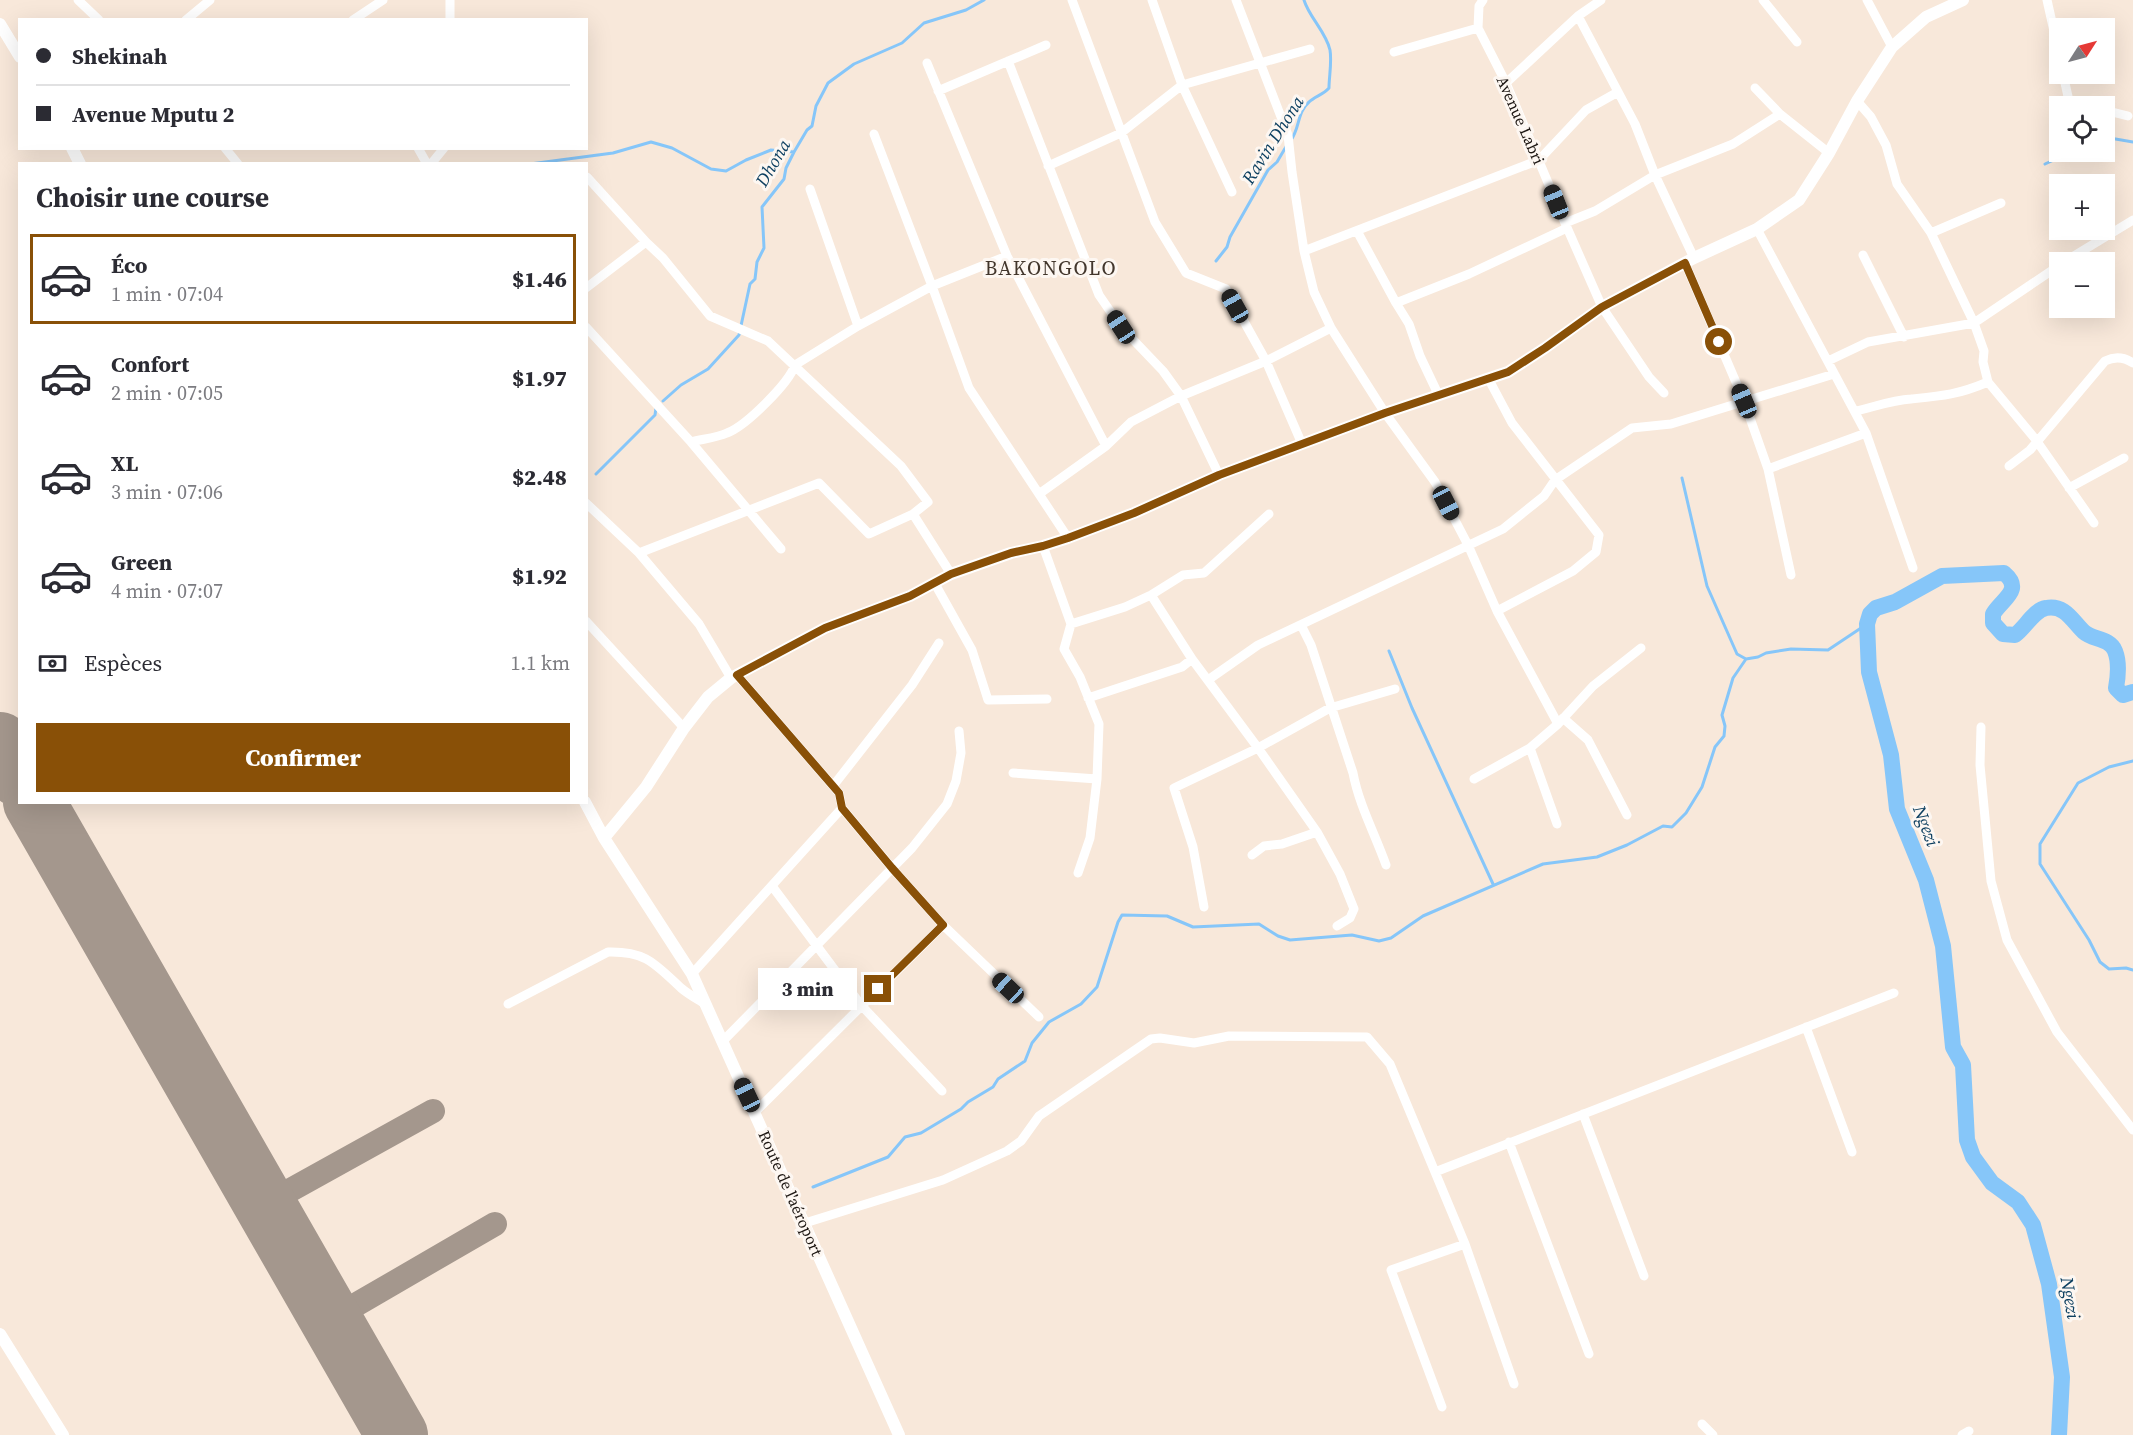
<!DOCTYPE html>
<html lang="fr">
<head>
<meta charset="utf-8">
<style>
	body { margin:0; font-family:"Source Serif 4",serif; background:#f7f7f7; color:#2b2b33; height:100vh; display:flex; flex-direction:column; font-size:22px; white-space:nowrap }
	* { box-sizing:border-box; margin:0 }
	p { font-size:20px; color:#7c7c81 }
	.icon { flex:none; width:33px; height:33px; fill:none; stroke:currentColor; stroke-width:2; stroke-linecap:round; stroke-linejoin:round }
	.map { position:relative; flex:1; overflow:hidden }
	.sheet { position:absolute; left:18px; top:162px; width:570px; height:642px; display:flex; flex-direction:column; background:#fff; border-radius:0px; box-shadow:0 6px 24px #0002 }
	.sheet>* { flex:none }
	.top-card { position:absolute; left:18px; top:18px; width:570px; height:132px; border-radius:0px; box-shadow:0 6px 24px #0002; display:grid; align-content:center; height:132px; padding:0 18px; background:#fff }
	.needle { width:39px; rotate:54deg }
	.fabs { position:absolute; left:2049px; top:18px; display:grid; gap:12px }
	.fabs a { display:grid; place-items:center; width:66px; height:66px; border-radius:0px; background:#fff; box-shadow:0 6px 24px #0002; font-size:30px }
	.end { position:absolute; width:27px; height:27px; margin:-14px; border:8px solid #895007; background:#fff; box-shadow:0 0 0 3px #fff }
	.from { border-radius:50% }
	.bubble { position:absolute; height:42px; border-radius:0px; background:#fff; box-shadow:0 6px 24px #0002; font-size:20px; font-weight:800; line-height:42px; text-align:center }
	.car { position:absolute; width:18px; height:36px; margin:-18px -9px; border-radius:8px; box-shadow:0 0 4px 2px #0007; background:linear-gradient(#222 24%,#8ab4d8 0 40%,#222 0 76%,#8ab4d8 0 86%,#222 0) }
	.top-card b { display:flex; align-items:center; gap:21px; height:57px; font-size:22px }
	.top-card b+b { border-top:2px solid #e1e1e2 }
	.top-card i { width:15px; height:15px; background:#2b2b33 }
	ul { padding:0; list-style:none }
	li { display:flex; align-items:center; gap:18px; height:90px; margin:0 12px 9px; padding:0 6px; border:3px solid transparent; border-radius:0px }
	li div { flex:1 }
	li b { display:block; font-size:22px }
	li em { font-style:normal; font-weight:800 }
	li.active { border-color:#895007 }
	li>.icon { width:54px; height:54px; stroke-width:1.5 }
	h2 { padding:0 18px; font-size:27px; line-height:72px }
	.pay { display:flex; align-items:center; gap:15px; height:66px; padding:0 18px; font-size:22px }
	.pay p { margin-inline-start:auto }
	.action { display:flex; gap:12px; margin-top:auto; padding:12px 18px }
	.action a { flex:1; height:69px; border-radius:0px; background:#895007; color:#fff; font-size:24px; font-weight:800; line-height:69px; text-align:center }
	.map>svg:first-child { display:block }
	.lines { fill:none; stroke-linecap:round; stroke-linejoin:round }
	.stream { stroke:#86c6f9; stroke-width:3 }
	.river { stroke:#86c6f9; stroke-width:16 }
	.taxiway { stroke:#a4978d; stroke-width:24 }
	.runway { stroke:#a4978d; stroke-width:62 }
	.minor { stroke:#fff; stroke-width:9 }
	.tertiary { stroke:#fff; stroke-width:12 }
	.route { stroke:#895007; stroke-width:8 }
	.labels { text-anchor:middle; stroke-width:6; stroke-linejoin:round; paint-order:stroke }
	.street-label { font-size:16px; fill:#1c1612; stroke:#fdf7f2 }
	.water-label { font-size:18px; font-style:italic; fill:#0e4061; stroke:#fdf7f2 }
	.quarter-label { font-size:20px; letter-spacing:1.5px; fill:#42362c; stroke:#fdf7f2 }
</style>
</head>
<body>
<div class="map">
<svg width="2133" height="1435" viewBox="0 0 2133 1435">
	<rect width="100%" height="100%" fill="#f8e8da"/>
	<g class="lines">
		<path class="stream" d="M2104,137L2133,142
			M1291,140C1300,128 1297,112 1309,102C1315,96 1323,95 1329,88C1329,77 1332,62 1330,50C1326,32 1309,17 1304,0
			M530,164L613,153L651,142L672,148L711,169L726,171L746,160L771,150L794,152
			M2045,164L2071,152
			M1216,261L1227,247L1230,237L1268,170L1277,162L1287,145
			M663,401L681,385L708,369L739,335L750,284L755,279L757,262L764,248L762,207L784,179L786,168L794,152L807,130L812,126L816,106L828,83L854,64L902,43L924,23L966,10L984,0
			M596,474L655,415L656,408
			M1682,478L1707,586L1737,654L1746,659
			M1389,651L1412,708L1493,884
			M2133,761L2109,767L2078,783L2040,844V864L2089,940L2100,962L2109,969L2126,968L2133,970
			M813,1187L888,1157L905,1137L921,1133L961,1109L968,1102L993,1087L998,1079L1025,1061L1032,1043L1049,1022L1081,1004L1097,987L1118,922L1122,915L1167,916L1193,927L1259,924L1278,936L1290,940L1352,935L1379,941L1391,938L1423,916L1543,864L1597,857L1627,845L1663,826L1672,827L1686,813L1702,787L1715,747L1724,736L1725,726L1722,715L1733,678L1746,659L1758,657L1766,653L1791,649L1828,650L1867,624"/>
		<path class="river" d="M2059,1435L2062,1377L2049,1284L2033,1225L2018,1202L1992,1183L1973,1157L1967,1140L1963,1065L1953,1047L1943,946L1926,880L1897,809L1891,755L1869,672L1867,624L1870,614L1876,608L1895,602L1942,576L2004,573C2024,590 2002,599 1993,614V623L2003,634L2015,635C2025,628 2034,610 2046,608C2065,604 2073,622 2084,632C2093,640 2110,638 2115,651C2119,661 2118,677 2116,688L2123,695L2133,692"/>
		<path class="taxiway" d="M256,1190L268,1194L287,1192L433,1111
			M275,1221L277,1206L287,1192
			M322,1305L340,1310L352,1307
			M339,1334L343,1318L352,1307L495,1224"/>
		<path class="runway" d="M0,743L20,777
			M34,802L397,1435"/>
		<path class="minor" d="M78,0L99,20
			M450,0V20
			M1072,0L1155,222L1186,273L1226,289L1266,361L1302,444
			M1152,0L1182,85L1232,192
			M1236,0L1288,135L1292,172L1304,251L1314,292L1331,328L1385,413L1435,482L1468,545L1497,611L1558,724
			M1483,0L1479,6L1478,28L1506,83L1565,223L1602,307L1649,377L1664,393
			M1763,0L1797,42
			M1867,0L1892,47
			M2047,0L2060,58
			M1578,16L1635,124L1655,175L1694,258
			M186,20L210,0
			M353,20L383,0
			M1394,52L1478,28
			M1008,61L1099,295L1121,327L1163,371L1181,396L1219,475
			M927,63L1007,256L1106,446
			M2063,74L2069,101L2091,106
			M1506,83L1578,16L1601,0
			M1755,88L1780,114L1829,153
			M938,91L1046,45
			M1857,101L1871,117L1886,145L1897,184L1931,233L1974,323L1984,351L1983,362L1988,382L2036,440L2094,523
			M2104,110L2128,116
			M874,134L932,286L969,388L1068,538
			M225,148L238,164
			M418,148L427,164
			M431,164L444,148
			M1048,166L1121,133L1182,85L1310,49
			M587,177L646,242L663,258L710,316L768,341L901,466L928,502L913,514L951,574
			M810,189L858,326
			M1565,223L1595,211L1655,175L1733,144L1780,114
			M1757,229L1866,433L1913,568
			M1357,231L1396,303L1409,324L1420,356L1438,394
			M1931,233L2001,203
			M1304,251L1539,160L1586,110L1618,92
			M1863,255L1904,337
			M2064,262L2133,220
			M1685,263L1744,401L1768,469L1791,575
			M586,288L646,242
			M1396,303L1469,274L1567,228
			M586,327L691,442L781,549
			M1828,361L1868,342L1974,323L2060,265
			M1488,378L1512,423L1599,535L1596,552L1573,571L1497,611
			M1856,411C1874,407 1892,400 1911,399C1942,396 1957,395 1988,382
			M691,442C702,439 716,438 727,433C746,426 789,383 795,365L858,326L932,286L1007,256
			M2009,466L2030,450L2105,361C2115,356 2124,357 2133,363
			M1768,469L1866,433
			M2069,488L2124,458
			M1039,494L1106,446L1131,422L1181,396L1266,361L1331,328
			M586,503L639,553L699,624L731,678
			M1043,546L1071,624L1064,649L1080,677L1099,724L1097,779L1090,838L1078,873
			M639,553L819,483L869,534L913,514
			M934,582L972,650L988,700L1047,699
			M1151,595L1192,659L1258,748L1317,832L1340,874L1354,909L1350,918L1337,926
			M586,621L684,728
			M1071,624L1125,607L1151,595L1183,575L1204,573L1269,514
			M1301,625L1311,645L1353,773C1359,805 1375,834 1386,865
			M1208,680L1258,645L1503,529L1544,496L1555,480L1632,428L1671,424L1834,374
			M1088,698L1182,667L1192,659
			M1563,718L1588,740L1627,815
			M1981,727L1980,765L1991,881L2007,940L2057,1032L2133,1130
			M1530,748L1557,824
			M1013,773L1097,779
			M1474,779L1530,748L1558,724L1593,686L1641,648
			M833,786L912,685L939,643
			M842,808L892,868L943,925L1039,1017
			M1252,855L1264,846L1282,844L1317,832
			M772,886L861,1005L942,1091
			M1204,907L1193,847L1174,788L1258,748L1330,708L1395,689
			M692,974L842,808L839,793L737,675
			M508,1004L608,952C646,951 655,964 681,988C688,994 697,999 705,1004
			M1806,1027L1852,1152
			M722,1042L912,848L947,804L956,781L961,753L959,731
			M755,1112L943,925
			M1583,1114L1644,1276
			M1509,1142L1589,1354
			M1435,1172L1894,993
			M805,1223L943,1180L1007,1151L1021,1141L1039,1116L1151,1039L1160,1038L1194,1043L1229,1036L1367,1037L1390,1064L1465,1244L1514,1384
			M1442,1407L1391,1270L1465,1244
			M1702,1424L1713,1435
			M1962,1435L1969,1431"/>
		<path class="tertiary" d="M0,24L20,57
			M72,148L80,164
			M585,802L604,838L692,974L899,1435
			M604,838L646,787L684,728L708,697L731,678L825,628L910,596L951,574L1011,553L1043,546L1068,538L1134,513L1219,475L1385,413L1508,372L1545,348L1602,307L1694,258L1757,229L1799,200L1829,153L1857,101L1892,47L1926,17L1963,0
			M0,1334L63,1435"/>
	</g>
	<g class="lines">
		<path class="route" d="M878,989L943,925L892,868L842,808L839,793L737,675L825,628L910,596L951,574L1011,553L1043,546L1068,538L1134,513L1219,475L1385,413L1508,372L1545,348L1602,307L1685,263L1719,342"/>
	</g>
	<g class="labels">
		<g class="street-label">
			<text transform="translate(1521 120) rotate(66)" y="6">Avenue Labri</text>
			<text transform="translate(791 1193) rotate(66)" y="6">Route de l'aéroport</text>
		</g>
		<g class="water-label">
			<text transform="translate(1273 140) rotate(-58)" y="6">Ravin Dhona</text>
			<text transform="translate(773 163) rotate(-60)" y="6">Dhona</text>
			<text transform="translate(1926 826) rotate(69)" y="6">Ngezi</text>
			<text transform="translate(2070 1298) rotate(80)" y="6">Ngezi</text>
		</g>
		<g class="quarter-label">
			<text x="1051" y="275">BAKONGOLO</text>
		</g>
	</g>
</svg>
<div class="fabs">
<a><svg class="needle" viewBox="-14 -14 28 28"><path d="M0-13l5 13h-10z" fill="#e53935"/><path d="M0 13l5-13h-10z" fill="#7c7c81"/></svg></a>
<a><svg class="icon" aria-label="locate" viewBox="0 0 24 24"><circle cx="12" cy="12" r="6"/><path d="M12 2v4M12 18v4M2 12h4M18 12h4"/></svg></a>
<a>+</a>
<a>−</a>
</div>
<i class="end from" style="left:1719px;top:342px"></i>
<i class="end" style="left:878px;top:989px"></i>
<div class="bubble" style="left:758px;top:968px;width:99px">3 min</div>
<i class="car" style="left:1556px;top:202px;rotate:338deg"></i>
<i class="car" style="left:1235px;top:306px;rotate:331deg"></i>
<i class="car" style="left:1121px;top:327px;rotate:327deg"></i>
<i class="car" style="left:1744px;top:401px;rotate:337deg"></i>
<i class="car" style="left:1446px;top:503px;rotate:153deg"></i>
<i class="car" style="left:1008px;top:988px;rotate:313deg"></i>
<i class="car" style="left:747px;top:1095px;rotate:335deg"></i>
<div class="top-card">
<b><i class="from"></i>Shekinah</b>
<b><i></i>Avenue Mputu 2</b>
</div>
<section class="sheet">
<h2>Choisir une course</h2>
<ul>
<li class="active"><svg class="icon" aria-label="car" viewBox="0 0 24 24"><path d="M5 17H2v-5l4-1 3-4h7l3 4 3 1v5h-3M9 17h6M6 11h13"/><circle cx="7" cy="17" r="2"/><circle cx="17" cy="17" r="2"/></svg><div><b>Éco</b><p>1 min · 07:04</p></div><em>$1.46</em></li>
<li><svg class="icon" aria-label="car" viewBox="0 0 24 24"><path d="M5 17H2v-5l4-1 3-4h7l3 4 3 1v5h-3M9 17h6M6 11h13"/><circle cx="7" cy="17" r="2"/><circle cx="17" cy="17" r="2"/></svg><div><b>Confort</b><p>2 min · 07:05</p></div><em>$1.97</em></li>
<li><svg class="icon" aria-label="car" viewBox="0 0 24 24"><path d="M5 17H2v-5l4-1 3-4h7l3 4 3 1v5h-3M9 17h6M6 11h13"/><circle cx="7" cy="17" r="2"/><circle cx="17" cy="17" r="2"/></svg><div><b>XL</b><p>3 min · 07:06</p></div><em>$2.48</em></li>
<li><svg class="icon" aria-label="car" viewBox="0 0 24 24"><path d="M5 17H2v-5l4-1 3-4h7l3 4 3 1v5h-3M9 17h6M6 11h13"/><circle cx="7" cy="17" r="2"/><circle cx="17" cy="17" r="2"/></svg><div><b>Green</b><p>4 min · 07:07</p></div><em>$1.92</em></li>
</ul>
<div class="pay"><svg class="icon" aria-label="cash" viewBox="0 0 24 24"><path d="M3 7h18v10H3z"/><circle cx="12" cy="12" r="2"/></svg>Espèces<p>1.1 km</p></div>
<div class="action"><a>Confirmer</a></div>
</section>
</div>
</body>
</html>
